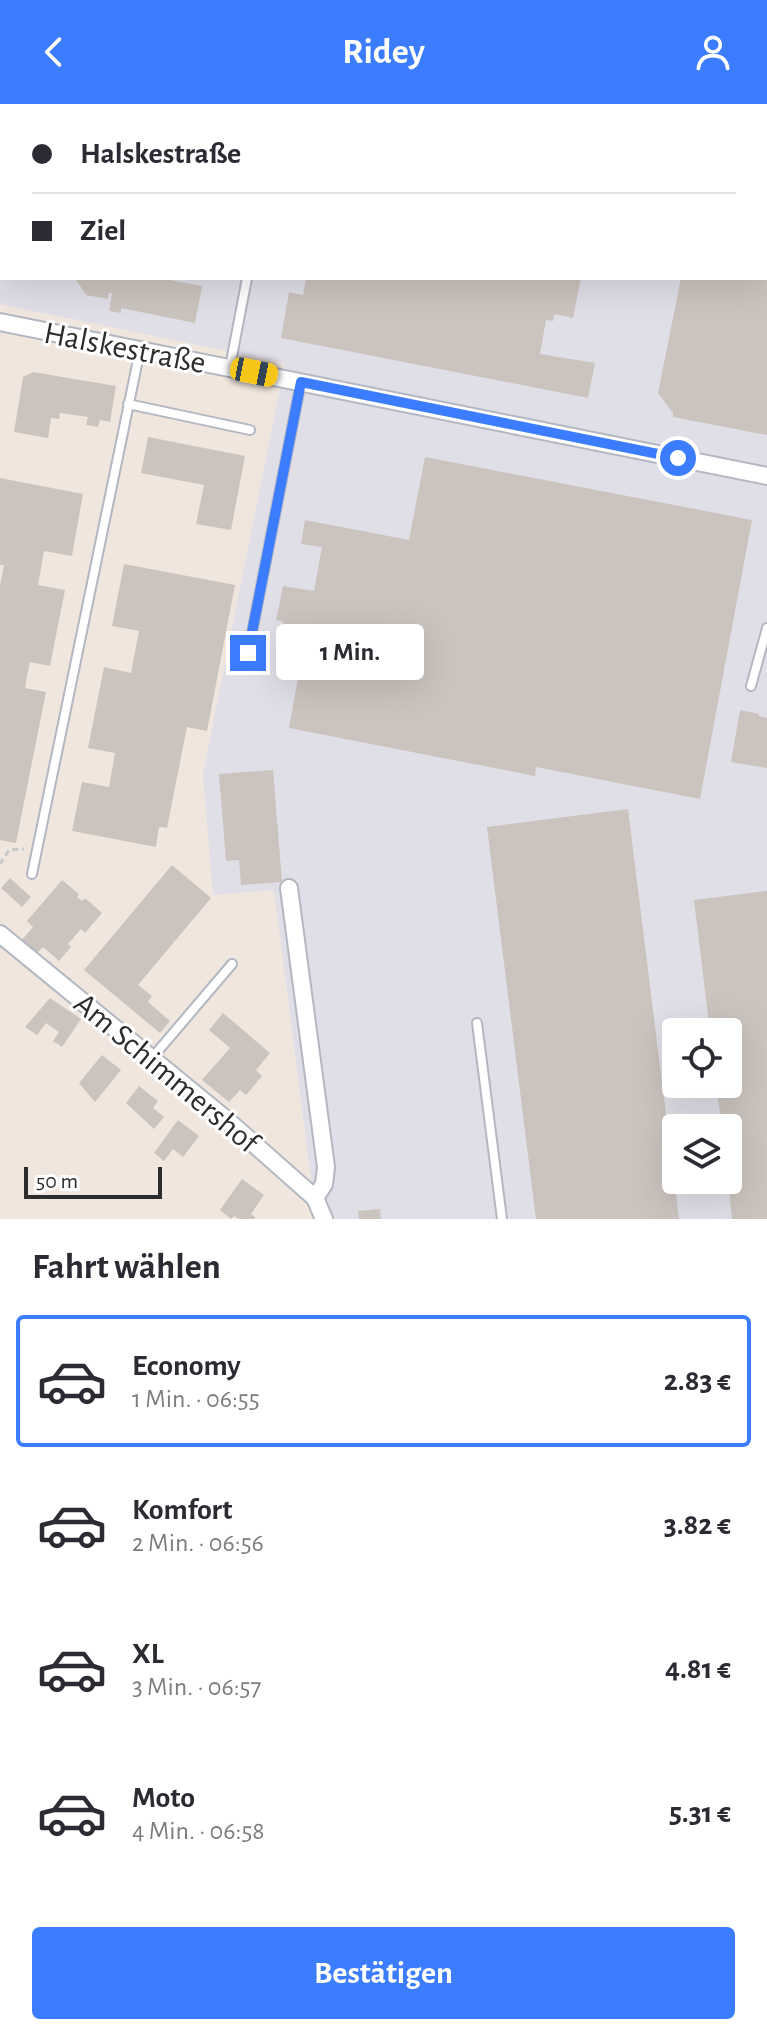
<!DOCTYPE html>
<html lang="de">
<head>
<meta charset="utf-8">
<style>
	body { margin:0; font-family:"Alegreya Sans",sans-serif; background:#f2f2f3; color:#2b2b33; height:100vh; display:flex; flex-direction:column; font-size:30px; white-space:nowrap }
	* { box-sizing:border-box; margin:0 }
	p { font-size:26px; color:#7c7c81 }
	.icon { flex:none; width:44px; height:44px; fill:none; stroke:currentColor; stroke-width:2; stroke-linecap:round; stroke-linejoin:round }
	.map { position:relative; height:1115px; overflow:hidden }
	.details { display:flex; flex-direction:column; background:#fff; flex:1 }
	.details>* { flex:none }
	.banner { position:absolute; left:0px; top:0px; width:768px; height:176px; box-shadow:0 8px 32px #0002; display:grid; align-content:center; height:176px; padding:0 32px; background:#fff }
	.buttons { position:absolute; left:662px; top:914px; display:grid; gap:16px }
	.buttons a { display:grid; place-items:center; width:80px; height:80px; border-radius:8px; background:#fff; box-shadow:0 8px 32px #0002; font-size:40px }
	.scale { position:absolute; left:24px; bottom:20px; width:138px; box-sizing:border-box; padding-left:8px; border:4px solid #2d2d2d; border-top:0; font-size:22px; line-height:28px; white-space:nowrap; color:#2d2d2d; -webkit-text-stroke:6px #fff; paint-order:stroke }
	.end { position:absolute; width:36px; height:36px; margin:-18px; border:10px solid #3c7dff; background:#fff; box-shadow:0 0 0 4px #fff }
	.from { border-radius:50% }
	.bubble { position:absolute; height:56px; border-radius:8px; background:#fff; box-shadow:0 8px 32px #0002; font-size:26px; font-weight:700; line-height:56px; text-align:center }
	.car { position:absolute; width:24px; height:48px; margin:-24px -12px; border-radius:10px; box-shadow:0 0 6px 2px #0007; background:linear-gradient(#f5c518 24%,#345 0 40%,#f5c518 0 76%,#345 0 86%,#f5c518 0) }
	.banner b { display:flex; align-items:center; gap:28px; height:76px; font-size:30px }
	.banner b+b { border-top:2px solid #e1e1e2 }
	.banner i { width:20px; height:20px; background:#2b2b33 }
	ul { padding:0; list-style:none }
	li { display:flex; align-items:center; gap:24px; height:132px; margin:0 16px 12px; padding:0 16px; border:4px solid transparent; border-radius:8px }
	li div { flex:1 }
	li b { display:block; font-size:30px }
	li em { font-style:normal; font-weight:700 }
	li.current { border-color:#3c7dff }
	li>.icon { width:72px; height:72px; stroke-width:1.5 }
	h2 { padding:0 32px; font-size:36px; line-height:96px }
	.cta { display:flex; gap:16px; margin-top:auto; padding:16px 32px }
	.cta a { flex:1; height:92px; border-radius:8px; background:#3c7dff; color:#fff; font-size:32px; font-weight:700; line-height:92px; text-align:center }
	header { display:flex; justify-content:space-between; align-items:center; height:104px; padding:0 32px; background:#3c7dff; color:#fff; font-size:36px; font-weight:700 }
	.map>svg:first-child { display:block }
	.industrial { fill:#e0dfe8; fill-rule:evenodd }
	.building { fill:#cbc3be }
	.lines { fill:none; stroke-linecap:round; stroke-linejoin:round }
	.lane-casing { stroke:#b2b7c2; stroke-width:12 }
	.street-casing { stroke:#b2b7c2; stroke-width:20 }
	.secondary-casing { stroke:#b2b7c2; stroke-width:26 }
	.path { stroke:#c8c8c8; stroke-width:3; stroke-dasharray:6 4; stroke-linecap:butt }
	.lane { stroke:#fff; stroke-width:8 }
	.street { stroke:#fff; stroke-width:16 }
	.secondary { stroke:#fff; stroke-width:22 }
	.route { stroke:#3c7dff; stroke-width:10 }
	.labels { text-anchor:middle; stroke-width:6; stroke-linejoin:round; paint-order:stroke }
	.street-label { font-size:32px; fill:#2d2d2d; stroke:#fff }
</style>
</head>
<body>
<header><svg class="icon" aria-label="back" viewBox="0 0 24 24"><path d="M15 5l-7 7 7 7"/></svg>Ridey<svg class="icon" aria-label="person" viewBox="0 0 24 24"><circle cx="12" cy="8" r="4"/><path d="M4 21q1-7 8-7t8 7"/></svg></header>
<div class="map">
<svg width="767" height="1115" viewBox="0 0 767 1115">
	<rect width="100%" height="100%" fill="#f0e6de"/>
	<path class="industrial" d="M0,0H767V1115H316L274,786L213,791L203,670L285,259L0,200ZM2,2H766V174H2ZM676,928H728V980H676ZM676,1024H728V1076H676Z"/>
	<path class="building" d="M75,174H159L202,182L195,219L121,204V209L109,207L112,189H109L108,195L86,191Z
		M306,174H581L573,214L554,210L553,217L546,216L540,250L595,259L588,294L281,234L289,188L303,191Z
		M681,174H767V331L673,313V309L658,289Z
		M33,268L116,282L110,318L100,316L98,323L86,321L88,313L60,309L59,315L51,314L48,334L14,328L23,273Z
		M148,333L245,352L231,426L196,420L204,381L141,369Z
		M425,353L752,416L700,695L536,663L535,672L289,624L302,551L278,546L283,518L276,516L283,482L314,487L322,443L301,440L305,416L409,436Z
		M0,374L83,390L72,452L44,447L38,481L65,486L50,562L30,558L27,572L25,584L46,588L16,739L0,736V481L4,461H0Z
		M124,460L235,481L207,627L187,623L167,724L159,723L156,743L72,727L82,678L109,683L115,649L88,644L104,563L131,569L139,527L112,522Z
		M740,606L759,610V612L767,614V664L731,658Z
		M273,666L282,778L241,781L239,756L226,757L219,670Z
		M628,705L679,1115H536L487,723Z
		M172,761L211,794L138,881L152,892L148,898L170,917L160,929L84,866Z
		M10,774L31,793L22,803L1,784Z
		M62,776L79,790L77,793L82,797L85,794L102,809L85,829L81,825L68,840L71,843L59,857L43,843L36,850L21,837L33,823L27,817Z
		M767,787V1115H732L728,1076V1024H722L716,980H728V928H710L694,796Z
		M50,894L81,915L62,943L53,937L59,928L46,919L37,931L25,923Z
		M223,909L270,949L256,966L262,972L246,991L240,986L229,998L202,976L230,944L209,926Z
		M102,951L121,966L95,998L79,979Z
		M139,982L158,997L153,1004L164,1013L154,1025L126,999Z
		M178,1016L199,1032L183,1053L173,1045L164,1057L154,1049Z
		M242,1075L264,1091L251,1110L255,1113L254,1115H239L234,1112L231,1115L220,1106Z
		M380,1105L381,1115H359L358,1107Z"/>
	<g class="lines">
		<g class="lane-casing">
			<path id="lane" d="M373,0L384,2
				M276,2L277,0
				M766,109H767
				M230,263L247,174
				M128,300L250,326
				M248,549L301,278
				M751,582L767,524
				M32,770L140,246
				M477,919L502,1115
				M152,954L232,860"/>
		</g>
		<g class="street-casing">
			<path id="street" d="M0,218L767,372
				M289,784L326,1063L324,1080L315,1094
				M0,830L228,1017L315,1094L324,1115"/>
		</g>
		<g class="secondary-casing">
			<path id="secondary" d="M32,2L33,0
				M0,121L2,113"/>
		</g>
		<path class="path" d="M0,760L9,746L24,745"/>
		<use href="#lane" class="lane"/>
		<use href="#street" class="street"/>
		<use href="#secondary" class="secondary"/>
	</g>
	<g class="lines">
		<path class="route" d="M248,549L301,278L678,354"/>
	</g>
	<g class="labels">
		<g class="street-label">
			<text transform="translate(125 243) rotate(11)" y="11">Halskestraße</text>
			<text transform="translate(167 968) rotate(40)" y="11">Am Schimmershof</text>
		</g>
	</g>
</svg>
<div class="buttons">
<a><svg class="icon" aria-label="locate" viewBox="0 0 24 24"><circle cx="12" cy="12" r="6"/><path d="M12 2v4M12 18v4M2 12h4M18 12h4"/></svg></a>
<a><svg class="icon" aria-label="layers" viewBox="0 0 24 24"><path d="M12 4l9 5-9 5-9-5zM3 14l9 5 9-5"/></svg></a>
</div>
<div class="scale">50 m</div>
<i class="end from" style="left:678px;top:354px"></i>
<i class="end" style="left:248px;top:549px"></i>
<div class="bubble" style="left:276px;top:520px;width:148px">1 Min.</div>
<i class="car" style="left:254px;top:268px;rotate:101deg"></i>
<div class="banner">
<b><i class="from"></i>Halskestraße</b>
<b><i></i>Ziel</b>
</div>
</div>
<section class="details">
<h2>Fahrt wählen</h2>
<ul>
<li class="current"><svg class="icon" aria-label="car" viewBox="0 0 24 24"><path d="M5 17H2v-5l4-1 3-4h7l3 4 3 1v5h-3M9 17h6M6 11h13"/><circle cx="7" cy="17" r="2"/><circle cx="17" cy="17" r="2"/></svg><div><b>Economy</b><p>1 Min. · 06:55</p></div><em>2.83 €</em></li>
<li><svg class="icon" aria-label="car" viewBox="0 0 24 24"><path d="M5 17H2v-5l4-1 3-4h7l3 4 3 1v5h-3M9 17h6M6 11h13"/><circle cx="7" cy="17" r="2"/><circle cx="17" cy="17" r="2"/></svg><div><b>Komfort</b><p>2 Min. · 06:56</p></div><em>3.82 €</em></li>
<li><svg class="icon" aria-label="car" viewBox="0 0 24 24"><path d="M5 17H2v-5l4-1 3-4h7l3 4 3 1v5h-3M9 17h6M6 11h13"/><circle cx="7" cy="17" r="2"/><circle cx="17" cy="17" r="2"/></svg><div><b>XL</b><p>3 Min. · 06:57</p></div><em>4.81 €</em></li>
<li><svg class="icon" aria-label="car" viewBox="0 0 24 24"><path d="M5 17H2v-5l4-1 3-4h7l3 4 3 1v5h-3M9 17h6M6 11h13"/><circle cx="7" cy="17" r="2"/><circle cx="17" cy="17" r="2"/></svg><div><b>Moto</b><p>4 Min. · 06:58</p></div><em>5.31 €</em></li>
</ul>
<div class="cta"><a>Bestätigen</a></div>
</section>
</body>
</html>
